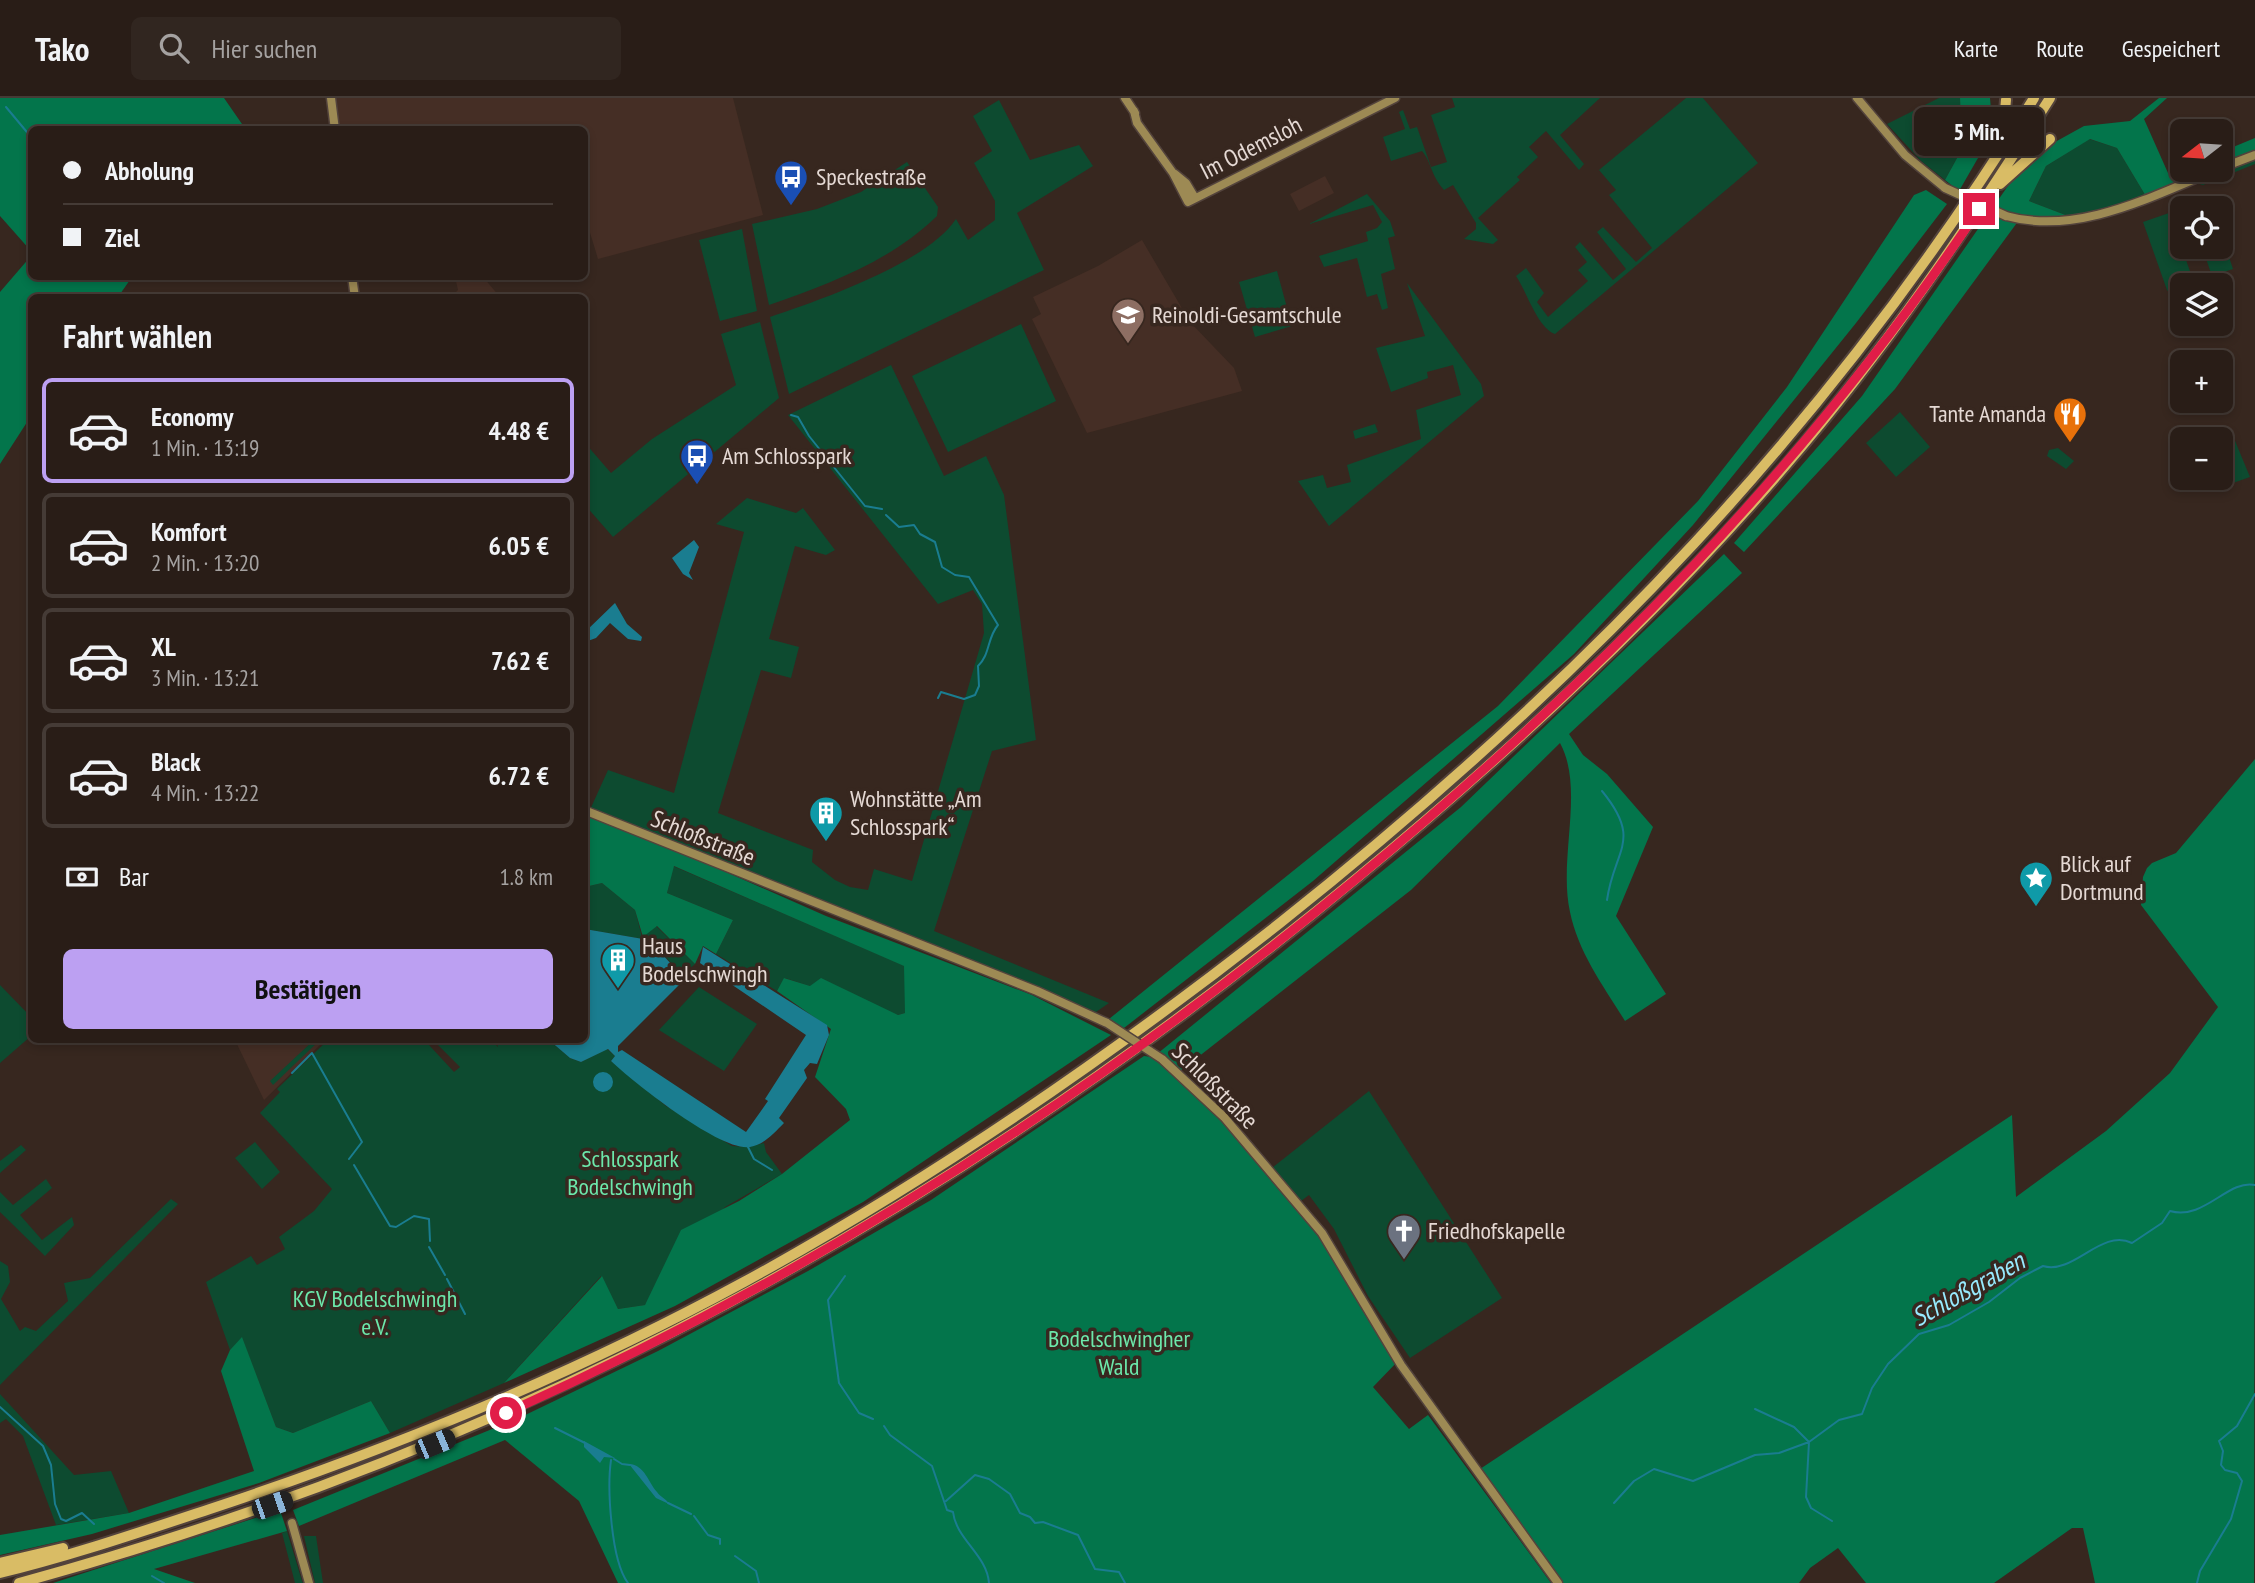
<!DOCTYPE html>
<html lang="de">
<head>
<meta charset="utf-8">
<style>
	body { margin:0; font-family:"PT Sans Narrow",sans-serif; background:#312620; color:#f1f3f6; height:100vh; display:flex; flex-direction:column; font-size:26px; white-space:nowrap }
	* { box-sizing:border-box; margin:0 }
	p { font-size:23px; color:#a5a2a1 }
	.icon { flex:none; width:38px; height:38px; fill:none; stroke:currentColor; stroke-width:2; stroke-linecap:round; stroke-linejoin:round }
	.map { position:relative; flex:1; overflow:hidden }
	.side { position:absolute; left:28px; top:196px; width:560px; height:749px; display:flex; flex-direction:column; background:#291d17; border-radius:10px; box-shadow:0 4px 10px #0003,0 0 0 2px #453b36 }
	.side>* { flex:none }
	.hud { position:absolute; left:28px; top:28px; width:560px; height:154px; border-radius:10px; box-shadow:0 4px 10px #0003,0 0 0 2px #453b36; display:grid; align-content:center; height:154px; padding:0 35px; background:#291d17 }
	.needle { width:46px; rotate:253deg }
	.tools { position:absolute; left:2170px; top:21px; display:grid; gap:14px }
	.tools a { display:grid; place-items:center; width:63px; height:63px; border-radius:10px; background:#291d17; box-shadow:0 4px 10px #0003,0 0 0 2px #453b36; font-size:35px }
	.end { position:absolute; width:32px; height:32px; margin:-16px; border:9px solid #e11d48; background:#fff; box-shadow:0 0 0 4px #fff }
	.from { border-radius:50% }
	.bubble { position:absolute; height:49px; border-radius:10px; background:#291d17; box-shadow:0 4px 10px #0003,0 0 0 2px #453b36; font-size:23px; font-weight:600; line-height:49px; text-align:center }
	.car { position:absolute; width:21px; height:42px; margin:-21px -10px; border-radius:9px; box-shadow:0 0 5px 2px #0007; background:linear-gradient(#222 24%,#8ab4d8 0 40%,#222 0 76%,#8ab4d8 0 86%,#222 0) }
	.hud b { display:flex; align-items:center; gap:24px; height:66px; font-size:26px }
	.hud b+b { border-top:2px solid #453b36 }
	.hud i { width:18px; height:18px; background:#f1f3f6 }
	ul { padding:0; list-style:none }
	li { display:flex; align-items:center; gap:21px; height:105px; margin:0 14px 10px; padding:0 21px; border:4px solid #453b36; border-radius:10px }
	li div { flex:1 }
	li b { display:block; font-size:26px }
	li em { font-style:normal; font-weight:600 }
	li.on { border-color:#bca0f2 }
	li>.icon { width:63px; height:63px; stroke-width:1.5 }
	h2 { padding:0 35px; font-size:32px; line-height:84px }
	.pay { display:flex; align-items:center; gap:18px; height:77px; padding:0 35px; font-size:26px }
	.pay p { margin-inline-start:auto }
	.button { display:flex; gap:14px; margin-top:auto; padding:14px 35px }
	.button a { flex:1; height:80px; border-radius:10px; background:#bca0f2; color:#111; font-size:28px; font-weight:600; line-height:80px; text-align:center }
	header { display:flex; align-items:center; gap:42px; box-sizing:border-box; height:98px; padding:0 35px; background:#291d17; border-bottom:2px solid #453b36 }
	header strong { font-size:33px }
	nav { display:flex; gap:38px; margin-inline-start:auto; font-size:24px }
	.search { width:490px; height:63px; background:#312620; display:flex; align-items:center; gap:18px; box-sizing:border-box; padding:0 24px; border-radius:10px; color:#a5a2a1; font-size:26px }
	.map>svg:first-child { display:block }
	.built { fill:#452e25 }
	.green { fill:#0d4b30 }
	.forest { fill:#03754b }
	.water { fill:#1a7d90 }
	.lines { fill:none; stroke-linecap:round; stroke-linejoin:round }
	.stream { stroke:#1a7d90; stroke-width:2 }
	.secondary-casing { stroke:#53433c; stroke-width:11 }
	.highway-casing { stroke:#53433c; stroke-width:14 }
	.secondary { stroke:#9d8a54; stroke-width:8 }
	.highway { stroke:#d9bc65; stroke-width:10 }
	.secondary-bridge-casing { stroke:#53433c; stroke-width:11; stroke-linecap:butt }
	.secondary-bridge { stroke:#9d8a54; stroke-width:8 }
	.route { stroke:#e11d48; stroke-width:9 }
	.labels { text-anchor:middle; stroke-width:7; stroke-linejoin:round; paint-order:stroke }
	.street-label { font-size:24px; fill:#e5d9d4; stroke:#37271f }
	.poi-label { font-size:24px; fill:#e5d9d4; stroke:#37271f; text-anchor:start }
	.park-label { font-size:24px; fill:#6ce8ab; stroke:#37271f }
	.water-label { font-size:26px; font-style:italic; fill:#97eafe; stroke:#37271f }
</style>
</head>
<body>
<header>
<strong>Tako</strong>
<div class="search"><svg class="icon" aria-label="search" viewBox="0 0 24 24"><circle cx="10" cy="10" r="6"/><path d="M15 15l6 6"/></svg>Hier suchen</div>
<nav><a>Karte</a><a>Route</a><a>Gespeichert</a></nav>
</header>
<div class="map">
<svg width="2255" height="1485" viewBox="0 0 2255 1485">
	<rect width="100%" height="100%" fill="#37271f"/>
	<path class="built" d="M331,0H733L763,117L598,161L585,118L584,32L335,31Z
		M1325,78L1334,95L1299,113L1290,96Z
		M1142,142L1190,224L1234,270L1242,293L1087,335L1032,221L1041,216L1033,199L1098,168Z
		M455,179H483L500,199H459L455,195L458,192Z
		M235,942H325L264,1002Z"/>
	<path class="green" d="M1452,0H1600L1560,37L1584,66L1579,72L1546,33L1529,49L1538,59L1517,79L1520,82L1478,120L1498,142L1493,146L1464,141L1476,131V125L1453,87L1444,92C1430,76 1432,65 1422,53L1391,63L1383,39L1405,31L1399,14L1403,12L1410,31L1417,29L1431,69L1447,64L1431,17L1455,9Z
		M1686,0H1703L1758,65L1555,236C1537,229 1527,194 1516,178L1526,170L1544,195L1537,204L1548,219L1588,183L1578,172L1587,164L1575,149L1580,144L1613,182L1626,171L1597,134L1603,129L1636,164L1652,150L1609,97L1616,92L1599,72Z
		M1939,0H1960L1962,51L1945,82L1921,63L1887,26Z
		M999,2L1030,62L1079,47L1093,68L1017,115L1044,172L789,296L770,219C820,202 927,165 956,121L968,142L995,122V103L974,65L992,53L973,18Z
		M2089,41L2117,50L2147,100L2076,121L2029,103L2046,68Z
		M2255,57V66L2203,87L2189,83Z
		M907,64L938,109L937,118C891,163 829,186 769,207L752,126L817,111L861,94Z
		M1367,96L1390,123L1395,138L1388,140L1395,171L1381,176L1388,210L1382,212L1377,196L1367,199L1357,160L1324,169L1319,158L1368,143L1366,134L1377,130L1382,124L1373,107L1309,126Z
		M2169,115L2195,187H2182V202L2177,203L2167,192L2143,124Z
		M742,131L757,213L720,223L699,142Z
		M2221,135L2233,171L2212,178L2202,149H2221Z
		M1277,173L1292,228L1255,239L1239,184Z
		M1407,185L1481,286L1484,298L1329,428L1298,383L1323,377L1327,390L1351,384L1347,367L1421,341L1416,312L1461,297L1453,267L1427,274L1428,280L1391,294L1376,250L1425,238Z
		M760,224L779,300L613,439L585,407V345L611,375L652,341L736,287L721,236Z
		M1021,226L1056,303L948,354L912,278Z
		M891,267L944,378L986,358L1004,397L1036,642L992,653L934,833L1109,905L1096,914L589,714L608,672L674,695L744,434L716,426L747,400L796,415L803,410L835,452L826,457L795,448L769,541L799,549L791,580L761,572L718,715L813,752L812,764L835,782L850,789L868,792L874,771L912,783L984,535L982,506L973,492L938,506L788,317Z
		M1900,314L1930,349L1896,379L1866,345Z
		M1375,326L1378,334L1355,341L1353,333Z
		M2233,338L2250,379L2230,386L2221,366V343Z
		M2058,350L2074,363L2066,371L2047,358L2049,352Z
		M673,768L905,868V915L898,917L785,880L777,893L716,856L733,822L667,795Z
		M602,785L635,812L642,839L656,828L695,866L683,877L649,842L585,831V789Z
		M0,887L32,920L31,938L0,965Z
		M699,889L757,926L724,973L659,932Z
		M314,942H320L273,987L270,983Z
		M328,942H430L429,947L454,974L460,969L433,942H491L498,949L496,942H549L570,960L581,964L607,951L615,958L611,963L666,1008L732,1048L748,1049L764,1045L766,1054L782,1076L725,1109L645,1207L618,1211L601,1178L504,1285L390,1335L371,1303L293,1335L276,1329L242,1240L230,1252L206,1184L251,1158L257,1167L285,1151L279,1139L314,1113L332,1091L260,1015L280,994L277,991Z
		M1369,993L1502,1200L1410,1260L1368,1198L1334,1131L1309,1097L1297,1106L1268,1073Z
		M255,1044L280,1074L262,1091L235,1060Z
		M21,1047L26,1052L0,1075V1063Z
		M46,1081L52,1090L20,1117L42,1142L72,1119L74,1127L45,1158L0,1114V1094L13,1107Z
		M171,1101L178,1106L0,1287V1163L8,1168L10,1184L1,1201L20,1233L25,1229L36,1233L68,1203L64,1185L90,1180Z
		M0,1296L74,1377L111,1373L129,1415L56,1427L23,1338L6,1321L0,1325Z
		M287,1433L302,1483L303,1485H295L282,1435Z
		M304,1438H316L323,1485H315Z"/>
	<path class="forest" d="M0,0H224L242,26L236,32H32L31,153L0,118Z
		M1960,0H1990L1993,34L1959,93L1945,82L1962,51Z
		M2159,0H2167L2144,21L2168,75L2182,70L2217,72L2147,100L2117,50L2090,41L2046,68L2029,103L2076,121L2019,122L1895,291L1744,454L1734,445L1862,298L2028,59L2084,28L2130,23Z
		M2255,40V57L2221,70V54Z
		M1926,92L1947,106L1856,225L1693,427L1574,556L1313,783L1124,930L1109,921L1498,608L1698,403L1787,289L1914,97Z
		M31,158L32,178L132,179L118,199L32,200L31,318L0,366V194Z
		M1724,456L1742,475L1569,636L1583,657L1607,676L1653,729L1616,818L1666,896L1625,923C1604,889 1578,854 1570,814C1558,760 1585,691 1560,645L1411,792L1179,974L1312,1124L1398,1263L1373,1289L1409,1331L1428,1317L1551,1485H618L579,1403L505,1342L299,1428L293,1412L519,1320L658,1253L808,1173L931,1102L1144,958L1160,960L1157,956L1461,709Z
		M2255,661L2254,1485H2095L2083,1430H2072L1994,1485H1866L1838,1450L1810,1470L1799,1485H1562L1477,1373L2012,1017L2016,1099L2106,1033L2170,975L2218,909L2141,807L2143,779L2147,770L2152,765L2176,755Z
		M585,712L826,818L1032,897L1111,937L863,1104L675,1208L504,1285L602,1178L618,1211L645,1207L681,1132L739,1103L782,1076L850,1022L846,1011L815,979L831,931L777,893L784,880L810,888L821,880L898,917L905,915L904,868L674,768L667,795L733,822L716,856L703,848L695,866L657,828L643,839L635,812L602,785L585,789Z
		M242,1239L276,1329L293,1335L371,1303L390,1335L259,1385L92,1436L0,1457V1437L129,1415L254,1373L221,1273L230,1252Z
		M280,1412L287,1433L154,1471L195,1485H53Z"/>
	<path class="water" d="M694,442L699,449L689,475L693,482L683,476L672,460Z
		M615,505L627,526L642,539L641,543L628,541L610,525L596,540L585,544V534Z
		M585,831L649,842L685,881L618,948V954L622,952L746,1034L768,1003L765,1001L806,937L700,865L703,849L827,927L829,937L817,966L810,965L804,972L807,980L779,1020L784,1025C774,1035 765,1046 750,1049C721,1054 633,984 611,963L615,958L608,951L581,964L570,960L549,942H584Z
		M593 984a10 10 0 1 1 20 0a10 10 0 1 1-20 0Z
		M584,1343L615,1360L604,1359L600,1365L584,1349Z
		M629,1366C645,1367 648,1384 657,1394C661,1400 666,1400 669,1406L656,1400Z"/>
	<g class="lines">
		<path class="stream" d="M6,9L31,39L32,45
			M791,317L798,319L809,338L865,408L882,411
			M886,417L899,429L914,427L920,436L935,444L942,469L955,477L969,479L998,527C987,540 990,557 978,568L979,588L975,597L964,601L941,594L938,600
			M1602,693C1643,743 1614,751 1607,802
			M292,975L312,955L362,1044L349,1061
			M748,1049L754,1061L772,1072
			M354,1067L390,1128L396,1129L414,1118L429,1121L430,1143
			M429,1149L445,1177
			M845,1178L828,1202L839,1285L859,1315L873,1321
			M447,1181L465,1216
			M0,1309L43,1348L51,1367L55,1406L61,1421L66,1423L82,1415L94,1426
			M1755,1311L1794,1329L1809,1344L1806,1399L1811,1410L1832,1423
			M884,1328L890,1337L932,1368L947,1412L953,1414C956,1441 987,1457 989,1485
			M555,1330L585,1345
			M614,1361L622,1366L630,1367
			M611,1362C607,1390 611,1463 628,1485
			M946,1403L975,1377L989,1381L1010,1396L1020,1415L1030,1419L1035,1425L1043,1424L1078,1437L1095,1471L1119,1474L1125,1485
			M668,1405L691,1416
			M1614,1405L1634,1383L1654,1371L1693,1383L1755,1357L1779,1355L1809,1344L1839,1322L1862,1316L1872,1290L1888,1266L1919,1236L1949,1227L1989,1204L2020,1180L2043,1168C2074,1177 2101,1130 2132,1145L2162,1125L2170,1113C2204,1123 2228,1081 2255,1087
			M694,1418L708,1437L720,1441V1446
			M735,1458L756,1473L759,1485
			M152,1478L164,1485
			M2197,1485L2200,1473L2231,1421L2242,1383L2237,1375L2225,1372L2221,1367L2223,1353L2219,1343L2237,1328L2255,1296"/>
		<g class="secondary-casing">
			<path id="secondary" d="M331,0L335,32
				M1125,0L1135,15
				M1857,0L1905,57L1945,90
				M1134,13L1137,25L1173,75L1188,104L1395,0
				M2221,70L2255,57
				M1175,76L1186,85L1195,100
				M2006,118C2078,138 2152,98 2217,72
				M352,178L355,200
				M584,712L1037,893L1107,925
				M1162,961L1224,1019L1322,1135L1401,1267L1558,1485
				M292,1425L309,1485"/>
		</g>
		<g class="highway-casing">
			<path id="highway" d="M2002,44L2006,2
				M2000,86L2050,41
				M0,1465L63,1450
				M0,1475C71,1458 140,1434 210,1411C394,1350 573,1277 744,1184C933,1081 1111,958 1280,825C1582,585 1830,329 2034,0
				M19,1485C526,1347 954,1113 1358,779C1511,653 1657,518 1786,367C1885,252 1969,128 2050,0"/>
		</g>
		<use href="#secondary" class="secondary"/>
		<use href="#highway" class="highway"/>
		<g class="secondary-bridge-casing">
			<path id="secondary-bridge" d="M1945,90L2006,118
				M1107,925L1162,961"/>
		</g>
		<use href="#secondary-bridge" class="secondary-bridge"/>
	</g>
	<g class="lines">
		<path class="route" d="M506,1315C814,1177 1096,996 1356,781C1593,586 1808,367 1979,111"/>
	</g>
	<defs>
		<g id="bus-pin" transform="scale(1.75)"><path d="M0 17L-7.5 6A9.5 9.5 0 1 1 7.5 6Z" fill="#1a4fb4" stroke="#37271f"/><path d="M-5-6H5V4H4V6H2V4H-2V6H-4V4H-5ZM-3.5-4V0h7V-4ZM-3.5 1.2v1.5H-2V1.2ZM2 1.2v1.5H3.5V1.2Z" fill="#fff"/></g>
		<g id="school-pin" transform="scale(1.75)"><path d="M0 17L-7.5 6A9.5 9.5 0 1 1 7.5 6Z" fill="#8d6e63" stroke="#37271f"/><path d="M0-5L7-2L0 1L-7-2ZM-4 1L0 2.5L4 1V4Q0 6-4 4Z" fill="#fff"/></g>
		<g id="restaurant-pin" transform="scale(1.75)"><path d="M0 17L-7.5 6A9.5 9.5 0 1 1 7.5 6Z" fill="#e8710a" stroke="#37271f"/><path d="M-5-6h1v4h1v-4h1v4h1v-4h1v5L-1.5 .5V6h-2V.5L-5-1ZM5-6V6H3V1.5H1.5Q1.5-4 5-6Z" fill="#fff"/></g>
		<g id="building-pin" transform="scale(1.75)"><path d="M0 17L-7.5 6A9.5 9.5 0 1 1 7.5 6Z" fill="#0f9aa8" stroke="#37271f"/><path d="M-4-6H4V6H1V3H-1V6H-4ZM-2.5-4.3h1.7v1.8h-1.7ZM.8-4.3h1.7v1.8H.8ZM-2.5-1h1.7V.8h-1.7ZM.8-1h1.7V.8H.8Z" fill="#fff"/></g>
		<g id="sight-pin" transform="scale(1.75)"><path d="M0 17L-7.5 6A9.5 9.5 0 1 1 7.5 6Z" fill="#0f9aa8" stroke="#37271f"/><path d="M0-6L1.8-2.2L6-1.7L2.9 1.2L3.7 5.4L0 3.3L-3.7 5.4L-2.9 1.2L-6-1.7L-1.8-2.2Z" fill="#fff"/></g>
		<g id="church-pin" transform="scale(1.75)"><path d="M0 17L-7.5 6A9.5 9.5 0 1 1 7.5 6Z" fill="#6b7280" stroke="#37271f"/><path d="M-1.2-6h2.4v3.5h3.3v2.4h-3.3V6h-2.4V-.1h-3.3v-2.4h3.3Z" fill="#fff"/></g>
	</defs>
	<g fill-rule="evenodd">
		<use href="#bus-pin" x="791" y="79"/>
		<use href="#school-pin" x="1128" y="217"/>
		<use href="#restaurant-pin" x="2070" y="316"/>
		<use href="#bus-pin" x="697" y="358"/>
		<use href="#building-pin" x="826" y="715"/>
		<use href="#sight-pin" x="2036" y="780"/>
		<use href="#building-pin" x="618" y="862"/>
		<use href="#church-pin" x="1404" y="1133"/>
	</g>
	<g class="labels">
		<g class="street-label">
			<text transform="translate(1251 50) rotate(-27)" y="8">Im Odemsloh</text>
			<text transform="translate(703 740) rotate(22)" y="8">Schloßstraße</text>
			<text transform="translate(1215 988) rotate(45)" y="8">Schloßstraße</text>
		</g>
		<g class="poi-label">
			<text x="816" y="87">Speckestraße</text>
			<text x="1152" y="225">Reinoldi-Gesamtschule</text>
			<text x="2046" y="324" text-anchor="end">Tante Amanda</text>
			<text x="722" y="366">Am Schlosspark</text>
			<text x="850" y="709">Wohnstätte „Am<tspan x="850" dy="28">Schlosspark“</tspan></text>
			<text x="2060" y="774">Blick auf<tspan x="2060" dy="28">Dortmund</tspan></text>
			<text x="642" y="856">Haus<tspan x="642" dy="28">Bodelschwingh</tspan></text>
			<text x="1428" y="1141">Friedhofskapelle</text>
		</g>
		<g class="park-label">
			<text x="630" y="1069">Schlosspark<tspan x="630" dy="28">Bodelschwingh</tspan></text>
			<text x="375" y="1209">KGV Bodelschwingh<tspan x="375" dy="28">e.V.</tspan></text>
			<text x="1119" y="1249">Bodelschwingher<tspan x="1119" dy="28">Wald</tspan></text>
		</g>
		<g class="water-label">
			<text transform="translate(1968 1191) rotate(-29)" y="9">Schloßgraben</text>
		</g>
	</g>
</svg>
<div class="tools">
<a><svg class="needle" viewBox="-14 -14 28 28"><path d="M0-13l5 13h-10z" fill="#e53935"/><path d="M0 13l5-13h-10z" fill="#a5a2a1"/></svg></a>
<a><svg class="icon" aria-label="locate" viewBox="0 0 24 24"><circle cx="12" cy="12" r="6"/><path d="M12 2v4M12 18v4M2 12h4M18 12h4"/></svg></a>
<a><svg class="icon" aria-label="layers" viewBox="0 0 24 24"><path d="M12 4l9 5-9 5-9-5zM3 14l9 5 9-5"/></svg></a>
<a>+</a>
<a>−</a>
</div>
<i class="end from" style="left:506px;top:1315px"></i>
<i class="end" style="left:1979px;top:111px"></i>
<div class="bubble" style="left:1914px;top:9px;width:130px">5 Min.</div>
<i class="car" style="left:435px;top:1346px;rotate:67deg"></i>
<i class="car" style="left:272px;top:1407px;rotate:71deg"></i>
<div class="hud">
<b><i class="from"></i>Abholung</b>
<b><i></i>Ziel</b>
</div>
<section class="side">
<h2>Fahrt wählen</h2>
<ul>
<li class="on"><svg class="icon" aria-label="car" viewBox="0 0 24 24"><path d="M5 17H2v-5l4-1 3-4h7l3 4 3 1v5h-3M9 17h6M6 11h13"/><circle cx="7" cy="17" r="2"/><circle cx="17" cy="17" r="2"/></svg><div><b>Economy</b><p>1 Min. · 13:19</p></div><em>4.48 €</em></li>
<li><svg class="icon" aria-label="car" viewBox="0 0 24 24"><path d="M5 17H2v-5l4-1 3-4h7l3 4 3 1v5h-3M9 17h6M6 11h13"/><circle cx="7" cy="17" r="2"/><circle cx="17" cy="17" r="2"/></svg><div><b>Komfort</b><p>2 Min. · 13:20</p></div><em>6.05 €</em></li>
<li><svg class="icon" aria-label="car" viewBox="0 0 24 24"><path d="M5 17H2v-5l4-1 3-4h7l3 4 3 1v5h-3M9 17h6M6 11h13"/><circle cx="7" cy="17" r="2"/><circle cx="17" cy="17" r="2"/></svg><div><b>XL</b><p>3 Min. · 13:21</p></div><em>7.62 €</em></li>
<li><svg class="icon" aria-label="car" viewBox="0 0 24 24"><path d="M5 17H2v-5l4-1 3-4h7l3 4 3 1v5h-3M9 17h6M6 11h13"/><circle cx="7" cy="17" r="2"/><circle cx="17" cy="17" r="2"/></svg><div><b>Black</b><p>4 Min. · 13:22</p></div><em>6.72 €</em></li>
</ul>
<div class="pay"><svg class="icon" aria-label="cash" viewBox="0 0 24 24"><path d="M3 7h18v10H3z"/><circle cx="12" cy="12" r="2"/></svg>Bar<p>1.8 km</p></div>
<div class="button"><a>Bestätigen</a></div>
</section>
</div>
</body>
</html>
